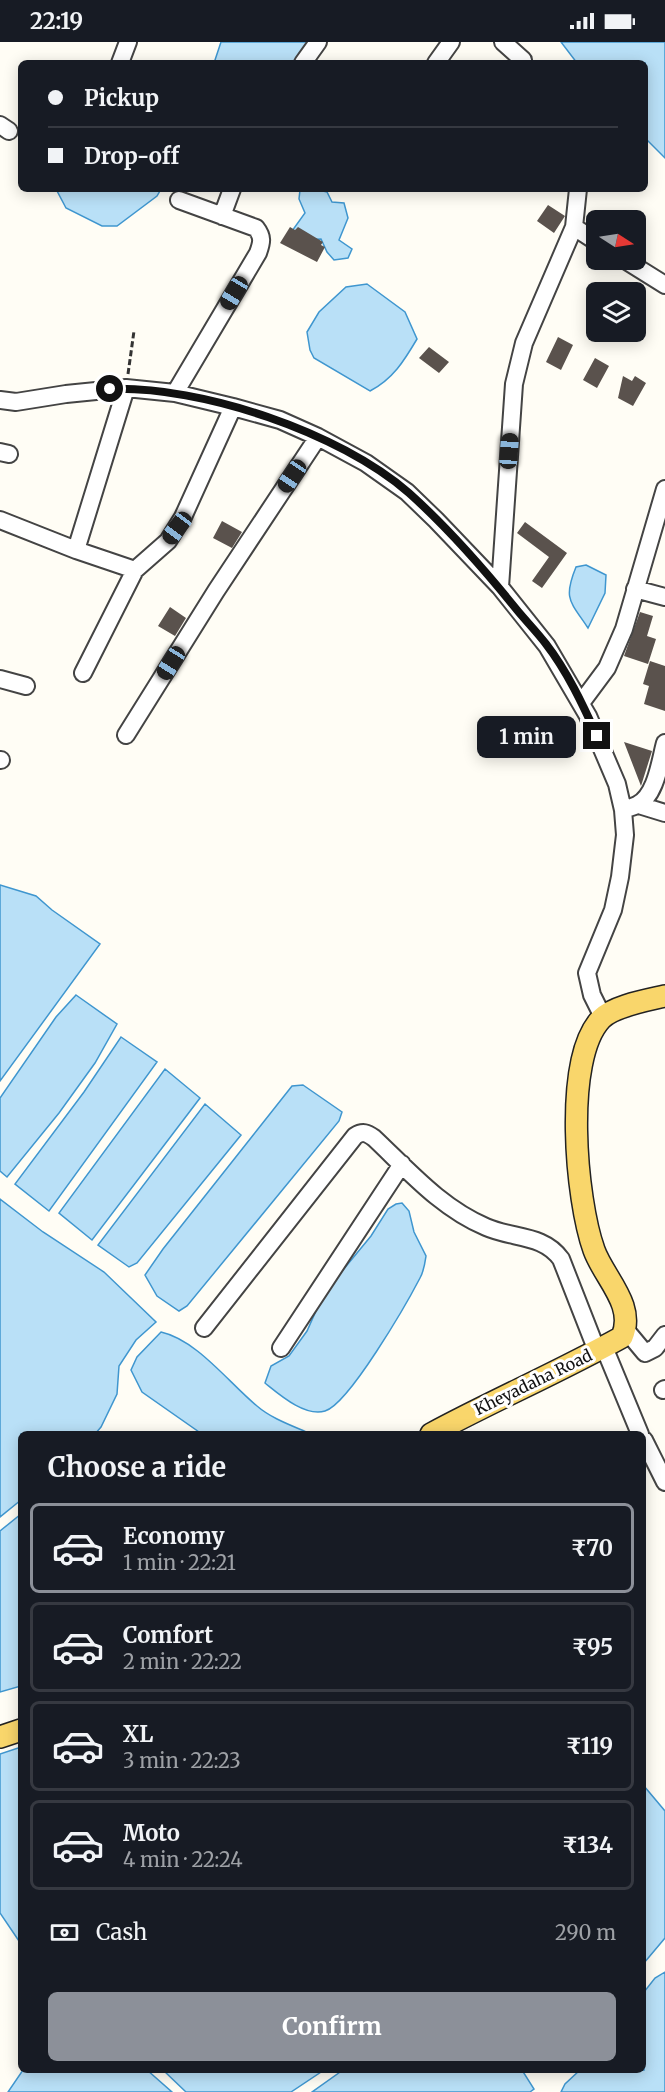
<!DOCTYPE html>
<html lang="en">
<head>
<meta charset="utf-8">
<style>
	body { margin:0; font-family:Merriweather,serif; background:#20242c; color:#f1f3f6; height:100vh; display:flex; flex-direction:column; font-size:22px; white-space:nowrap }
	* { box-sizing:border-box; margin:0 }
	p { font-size:20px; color:#9ea1a6 }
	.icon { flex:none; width:33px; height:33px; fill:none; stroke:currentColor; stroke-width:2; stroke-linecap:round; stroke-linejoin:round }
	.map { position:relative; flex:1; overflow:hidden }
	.sheet { position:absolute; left:18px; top:1389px; width:628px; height:642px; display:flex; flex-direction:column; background:#171b24; border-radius:9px; box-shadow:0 3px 15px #0003 }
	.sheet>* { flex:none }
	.banner { position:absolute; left:18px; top:18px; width:630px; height:132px; border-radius:9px; box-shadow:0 3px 15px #0003; display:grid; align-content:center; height:132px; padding:0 30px; background:#171b24 }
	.needle { width:39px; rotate:102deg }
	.controls { position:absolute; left:586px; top:168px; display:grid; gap:12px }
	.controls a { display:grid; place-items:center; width:60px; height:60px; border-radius:9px; background:#171b24; box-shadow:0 3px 15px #0003; font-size:30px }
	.end { position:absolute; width:27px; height:27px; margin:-14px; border:8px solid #111; background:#fff; box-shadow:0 0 0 3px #fff }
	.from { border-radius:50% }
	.bubble { position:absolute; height:42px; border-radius:9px; background:#171b24; box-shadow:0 3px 15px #0003; font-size:20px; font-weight:700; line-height:42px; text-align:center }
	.car { position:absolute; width:18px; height:36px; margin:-18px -9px; border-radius:8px; box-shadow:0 0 4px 2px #0007; background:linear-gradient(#222 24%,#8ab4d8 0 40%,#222 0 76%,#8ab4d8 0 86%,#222 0) }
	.banner b { display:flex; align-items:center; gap:21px; height:57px; font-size:22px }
	.banner b+b { border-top:2px solid #363941 }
	.banner i { width:15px; height:15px; background:#f1f3f6 }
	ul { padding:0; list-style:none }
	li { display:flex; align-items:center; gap:18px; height:90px; margin:0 12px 9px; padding:0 18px; border:3px solid #363941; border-radius:9px }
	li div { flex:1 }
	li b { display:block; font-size:22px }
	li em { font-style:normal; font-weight:700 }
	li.on { border-color:#8c9099 }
	li>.icon { width:54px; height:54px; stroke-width:1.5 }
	h2 { padding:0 30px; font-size:27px; line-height:72px }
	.pay { display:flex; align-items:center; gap:15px; height:66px; padding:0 30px; font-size:22px }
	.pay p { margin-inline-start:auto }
	.primary-button { display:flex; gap:12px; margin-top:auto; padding:12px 30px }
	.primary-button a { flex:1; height:69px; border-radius:9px; background:#8c9099; color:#fff; font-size:24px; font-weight:700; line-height:69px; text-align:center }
	.status { display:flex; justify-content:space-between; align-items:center; height:42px; padding:0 30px; background:#171b24; direction:ltr }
	.status svg { height:16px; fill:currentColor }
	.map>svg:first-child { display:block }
	.water { fill:#b9e0f7; stroke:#3f96cf; stroke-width:1.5 }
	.building { fill:#5a524d }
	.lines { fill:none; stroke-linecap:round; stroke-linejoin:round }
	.minor-casing { stroke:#444; stroke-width:20 }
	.major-casing { stroke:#222; stroke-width:24 }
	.path { stroke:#333; stroke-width:3; stroke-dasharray:6 3; stroke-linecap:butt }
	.minor { stroke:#fff; stroke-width:16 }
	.major { stroke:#f9d66b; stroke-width:21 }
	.route { stroke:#111; stroke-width:8 }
	.labels { text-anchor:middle; stroke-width:6; stroke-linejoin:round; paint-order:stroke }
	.street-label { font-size:16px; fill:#111; stroke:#fff }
</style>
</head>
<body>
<div class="status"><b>22:19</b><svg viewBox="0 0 49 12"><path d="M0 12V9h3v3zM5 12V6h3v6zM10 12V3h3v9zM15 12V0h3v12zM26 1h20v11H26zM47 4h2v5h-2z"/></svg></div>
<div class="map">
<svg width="665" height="2050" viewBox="0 0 665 2050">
	<rect width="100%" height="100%" fill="#fffdf5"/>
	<path class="water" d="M221,0H312L308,21H214Z
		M561,0H665V116L645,96V21H577Z
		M56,147H161L157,154L117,184H102L66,166Z
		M315,147L327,150L332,160L344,161L348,176L339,198L352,207L348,216L334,218L327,210L321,197L299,198L292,189L305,171L299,157L300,148Z
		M367,242L405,270L417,297C404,319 393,337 370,349L314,316L310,308L307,290L319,270L346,245Z
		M586,523L606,533L605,551L588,586C570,559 563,557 576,525Z
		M0,843L36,854L52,868L100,902L0,1039Z
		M76,953L117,982L95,1021L59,1071L7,1135L0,1129V1056L56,975Z
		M121,995L157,1020L49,1169L15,1142L84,1050Z
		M165,1027L200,1056L92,1198L59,1171Z
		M303,1043L342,1070L339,1079L187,1264L179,1269L157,1254L145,1233L163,1207L292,1044Z
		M205,1062L241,1093L137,1221L129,1225L98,1203Z
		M0,1157L43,1190L104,1230L156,1280L136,1298L119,1324L117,1352L101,1385L95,1392H21V1458L0,1475Z
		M402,1161L409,1169L414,1190L426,1214C425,1221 424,1229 420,1236C407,1261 349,1362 325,1369C305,1375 280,1353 265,1341L271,1324L289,1314L307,1289L324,1251L371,1194L388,1167L396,1162Z
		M161,1290C197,1298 229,1341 257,1364C272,1377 293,1384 311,1392H202L142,1350L131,1328L137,1315Z
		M21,1472V1644L0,1650V1489Z
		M21,1705V1902L0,1871V1712Z
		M644,1744L665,1769V1896L644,1921Z
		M665,1930V2050H561L565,2042L580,2028H644V1950L655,1936Z
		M23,2028H147L172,2050H8Z
		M163,2028H324L291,2050H186Z
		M343,2028H522L534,2047L530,2050H312Z"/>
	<path class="building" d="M548,163L565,174L554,191L537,179Z
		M290,185L295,188L298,185L323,200L321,203L325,205L317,220L280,201Z
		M558,295L573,303L561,328L546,320Z
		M429,305L449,320L439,331L419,316Z
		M595,316L609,324L597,346L583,338Z
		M623,334L632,339L635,334L646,341L633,364L618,356Z
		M222,479L242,490L232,506L213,496Z
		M525,480L567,511L542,546L532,539L549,515L517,491Z
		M170,565L186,576L175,594L158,584Z
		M640,570L653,574L647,594L656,597L648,622L624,614Z
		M650,619L665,624V669L644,662L649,644L643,642Z
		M624,700L652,709L641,744Z"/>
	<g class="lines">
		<g class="minor-casing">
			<path id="minor" d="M503,0L523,18
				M120,21L128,0
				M303,21L318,0
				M436,21L451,0
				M0,83L9,89
				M222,174L232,147
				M574,185L597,200
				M625,218L665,243
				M175,351L258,211C262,200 263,195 256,186L179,158
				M0,358L16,360L66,352L126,346L175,351L233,365L280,378L318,395L366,421L407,450L436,478L500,545L547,604L588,674L617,742L623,768L625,793L620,835L613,868L587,931L592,953L603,975
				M0,410L9,412
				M0,478L76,508L135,528
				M76,508L126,346
				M500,545L514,342L524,301L574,185L578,147
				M635,547L665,555
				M83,631L135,528L168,499L183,475L233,365
				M0,637L26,644
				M581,661L607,626L624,587L665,447
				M126,693L216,549L318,395
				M0,718H1
				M639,763L665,771
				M623,768C628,766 633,765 637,763C656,754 660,719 665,701
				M204,1286L355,1094C363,1089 367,1091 374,1096C409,1129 441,1166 486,1185C513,1197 543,1192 561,1217L597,1309
				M625,1287L645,1311L655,1306L665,1293
				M604,1305L640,1392
				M281,1306L402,1122
				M663,1348L665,1347
				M644,1398L665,1440"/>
		</g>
		<g class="major-casing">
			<path id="major" d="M431,1392C494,1358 559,1330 622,1295C636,1263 604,1236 594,1208C576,1158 563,1017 601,977C613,964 648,958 665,954
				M0,1695L21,1688"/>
		</g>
		<path class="path" d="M128,332L134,289"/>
		<use href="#minor" class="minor"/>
		<use href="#major" class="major"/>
	</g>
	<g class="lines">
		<path class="route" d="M110,347C202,344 339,390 409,451C448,486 484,527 517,568C526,579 537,590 546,602C567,629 583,663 597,694"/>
	</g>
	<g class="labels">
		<g class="street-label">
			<text transform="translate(533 1340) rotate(-26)" y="6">Kheyadaha Road</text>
		</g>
	</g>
</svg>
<div class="controls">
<a><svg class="needle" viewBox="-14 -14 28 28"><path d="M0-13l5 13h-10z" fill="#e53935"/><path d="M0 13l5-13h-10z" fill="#9ea1a6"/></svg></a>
<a><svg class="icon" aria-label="layers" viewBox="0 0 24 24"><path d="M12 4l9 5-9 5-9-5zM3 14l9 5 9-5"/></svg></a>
</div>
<i class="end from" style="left:110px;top:347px"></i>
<i class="end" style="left:597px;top:694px"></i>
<div class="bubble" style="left:477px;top:674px;width:99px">1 min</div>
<i class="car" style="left:234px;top:251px;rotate:211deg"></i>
<i class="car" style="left:509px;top:409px;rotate:4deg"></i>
<i class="car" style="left:292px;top:434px;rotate:214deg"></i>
<i class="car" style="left:177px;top:486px;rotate:217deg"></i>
<i class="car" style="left:171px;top:621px;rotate:212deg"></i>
<div class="banner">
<b><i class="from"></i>Pickup</b>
<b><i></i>Drop-off</b>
</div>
<section class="sheet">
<h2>Choose a ride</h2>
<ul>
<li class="on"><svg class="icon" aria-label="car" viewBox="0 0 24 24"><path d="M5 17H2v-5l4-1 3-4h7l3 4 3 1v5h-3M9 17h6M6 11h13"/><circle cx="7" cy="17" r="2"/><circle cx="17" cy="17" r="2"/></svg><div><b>Economy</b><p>1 min · 22:21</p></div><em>₹70</em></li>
<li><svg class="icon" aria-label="car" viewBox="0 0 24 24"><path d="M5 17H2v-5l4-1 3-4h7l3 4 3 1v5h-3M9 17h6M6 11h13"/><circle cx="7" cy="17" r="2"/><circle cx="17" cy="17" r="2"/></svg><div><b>Comfort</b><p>2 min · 22:22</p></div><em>₹95</em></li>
<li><svg class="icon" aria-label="car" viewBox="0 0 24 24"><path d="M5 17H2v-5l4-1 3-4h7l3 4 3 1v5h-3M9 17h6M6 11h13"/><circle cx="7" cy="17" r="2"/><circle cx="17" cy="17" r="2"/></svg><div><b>XL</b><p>3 min · 22:23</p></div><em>₹119</em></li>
<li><svg class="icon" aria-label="car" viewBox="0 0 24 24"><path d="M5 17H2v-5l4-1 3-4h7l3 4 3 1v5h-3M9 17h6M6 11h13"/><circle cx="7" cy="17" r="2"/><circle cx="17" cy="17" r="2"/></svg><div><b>Moto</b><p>4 min · 22:24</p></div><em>₹134</em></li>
</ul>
<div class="pay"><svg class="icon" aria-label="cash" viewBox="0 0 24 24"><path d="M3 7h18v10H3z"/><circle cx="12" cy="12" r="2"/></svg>Cash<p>290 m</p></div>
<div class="primary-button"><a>Confirm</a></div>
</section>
</div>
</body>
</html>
